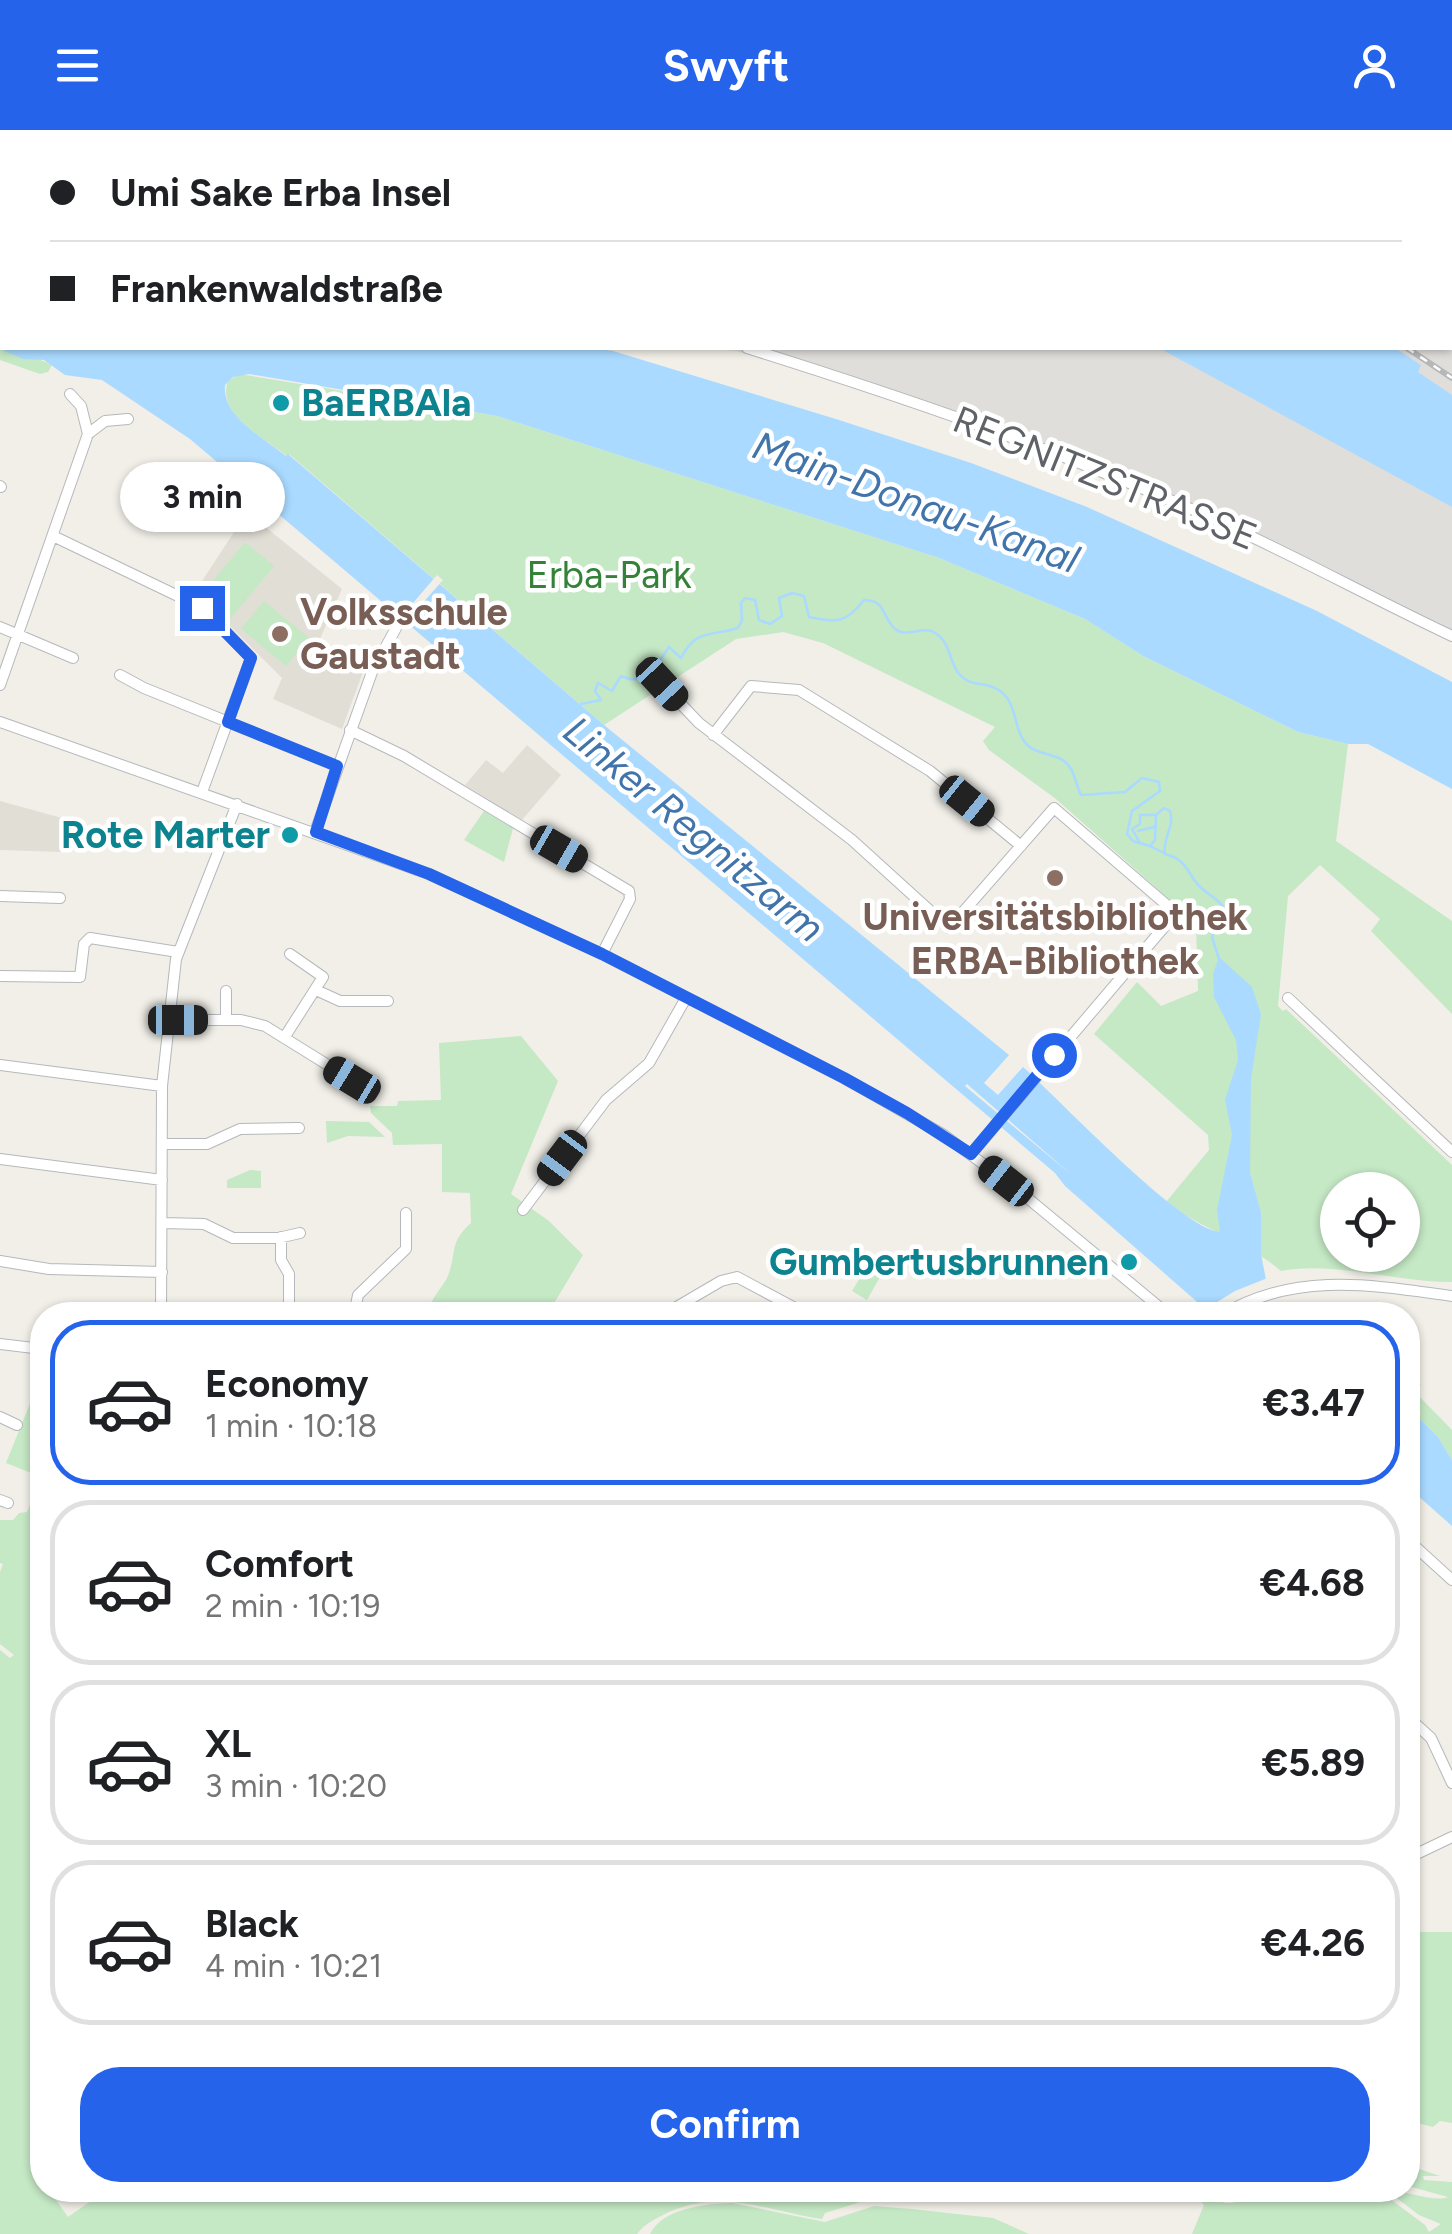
<!DOCTYPE html>
<html lang="en">
<head>
<meta charset="utf-8">
<style>
	body { margin:0; font-family:Figtree,sans-serif; background:#f2f2f2; color:#202124; height:100vh; display:flex; flex-direction:column; font-size:38px; white-space:nowrap }
	* { box-sizing:border-box; margin:0 }
	p { font-size:32px; color:#757577 }
	.icon { flex:none; width:55px; height:55px; fill:none; stroke:currentColor; stroke-width:2; stroke-linecap:round; stroke-linejoin:round }
	.map { position:relative; flex:1; overflow:hidden }
	.details { position:absolute; left:30px; top:1172px; width:1390px; height:900px; display:flex; flex-direction:column; background:#fff; border-radius:40px; box-shadow:0 2px 8px #0004 }
	.details>* { flex:none }
	.guide { position:absolute; left:0px; top:0px; width:1452px; height:220px; box-shadow:0 2px 8px #0004; display:grid; align-content:center; height:220px; padding:0 50px; background:#fff }
	.buttons { position:absolute; left:1320px; top:1042px; display:grid; gap:20px }
	.buttons a { display:grid; place-items:center; width:100px; height:100px; border-radius:50%; background:#fff; box-shadow:0 2px 8px #0004; font-size:50px }
	.end { position:absolute; width:45px; height:45px; margin:-22px; border:12px solid #2563eb; background:#fff; box-shadow:0 0 0 5px #fff }
	.from { border-radius:50% }
	.bubble { position:absolute; height:70px; border-radius:35px; background:#fff; box-shadow:0 2px 8px #0004; font-size:32px; font-weight:700; line-height:70px; text-align:center }
	.car { position:absolute; width:30px; height:60px; margin:-30px -15px; border-radius:12px; box-shadow:0 0 8px 2px #0007; background:linear-gradient(#222 24%,#8ab4d8 0 40%,#222 0 76%,#8ab4d8 0 86%,#222 0) }
	.guide b { display:flex; align-items:center; gap:35px; height:95px; font-size:38px }
	.guide b+b { border-top:2px solid #e0e0e0 }
	.guide i { width:25px; height:25px; background:#202124 }
	ul { padding:18px 0 0; list-style:none }
	li { display:flex; align-items:center; gap:30px; height:165px; margin:0 20px 15px; padding:0 30px; border:5px solid #e0e0e0; border-radius:40px }
	li div { flex:1 }
	li b { display:block; font-size:38px }
	li em { font-style:normal; font-weight:700 }
	li.selected { border-color:#2563eb }
	li>.icon { width:90px; height:90px; stroke-width:1.5 }
	.button { display:flex; gap:20px; margin-top:auto; padding:20px 50px }
	.button a { flex:1; height:115px; border-radius:40px; background:#2563eb; color:#fff; font-size:40px; font-weight:700; line-height:115px; text-align:center }
	header { display:flex; justify-content:space-between; align-items:center; height:130px; padding:0 50px; background:#2563eb; color:#fff; font-size:45px; font-weight:700 }
	.map>svg:first-child { display:block }
	.industrial { fill:#e0deda }
	.education { fill:#e1ded6 }
	.green { fill:#c5e8c5; fill-rule:evenodd }
	.water { fill:#aadaff; fill-rule:evenodd }
	.pier { fill:#f1efe8 }
	.lines { fill:none; stroke-linecap:round; stroke-linejoin:round }
	.stream { stroke:#aadaff; stroke-width:2.5 }
	.minor-casing { stroke:#b5b8bc; stroke-width:12 }
	.minor { stroke:#fff; stroke-width:10 }
	.rail-casing { stroke:#b6b7b8; stroke-width:6 }
	.rail { stroke:#fff; stroke-width:2.5; stroke-dasharray:8; stroke-linecap:butt }
	.route { stroke:#2563eb; stroke-width:12 }
	.culture-dot { fill:#0f9aa8; stroke:#fff; stroke-width:4 }
	.education-dot { fill:#8d6e63; stroke:#fff; stroke-width:4 }
	.labels { text-anchor:middle; stroke-width:9; stroke-linejoin:round; paint-order:stroke }
	.culture-label { font-size:38px; font-weight:bold; fill:#0d838f; stroke:#fff; text-anchor:end }
	.street-label { font-size:38px; fill:#5f6368; stroke:#fff }
	.park-label { font-size:38px; fill:#348238; stroke:#fff }
	.education-label { font-size:38px; font-weight:bold; fill:#785e54; stroke:#fff; text-anchor:start }
	.water-label { font-size:40px; font-style:italic; fill:#4174aa; stroke:#fff }
</style>
</head>
<body>
<header><svg class="icon" aria-label="menu" viewBox="0 0 24 24"><path d="M4 6h16M4 12h16M4 18h16"/></svg>Swyft<svg class="icon" aria-label="person" viewBox="0 0 24 24"><circle cx="12" cy="8" r="4"/><path d="M4 21q1-7 8-7t8 7"/></svg></header>
<div class="map">
<svg width="1452" height="2104" viewBox="0 0 1452 2104">
	<rect width="100%" height="100%" fill="#f1efe8"/>
	<path class="industrial" d="M0,0H1452V511L1255,412L1005,309L824,247L736,221L705,218H1450V2H2V92Z"/>
	<path class="education" d="M247,382L342,459L315,520L363,542L342,599L273,569L282,548L211,477L193,465Z
		M527,615L561,645L522,690L465,655L486,630L503,643Z
		M0,671L62,688L65,693L62,722L0,720Z"/>
	<path class="green" d="M0,219C17,226 38,227 52,235L48,242L40,244L0,230Z
		M239,244L497,286L939,428L1085,489L1143,526L1298,602L1348,614L1336,711L1452,791V884L1371,801L1380,789L1320,735L1288,766L1278,876L1283,881L1286,879L1452,1035V1152C1397,1152 1331,1131 1281,1141C1245,1110 1204,1101 1166,1072L1209,1020L1208,1005L1094,904L1137,852L1161,876L1198,861L1196,793L1056,669L989,620L983,611L995,597L823,513L783,502L736,509L604,595L289,324L287,326C264,308 216,284 228,251ZM1338,1060H1402V1125H1338Z
		M245,412L274,436L231,488L202,464Z
		M264,471L309,508L286,536L241,499Z
		M484,681L513,698L504,732L464,710Z
		M521,906L558,951L511,1064L549,1091L583,1125L547,1185H427C432,1164 444,1158 449,1143C457,1118 450,1112 471,1093L470,1063L442,1062V1014L393,1015L392,1003L371,983L370,976H397L398,971L441,970L439,913Z
		M326,991L369,992L385,1007L348,1006L327,1013Z
		M250,1040L261,1041V1058H227V1050Z
		M866,1138L880,1147L867,1170L852,1161Z
		M1412,1246L1421,1255L1414,1261L1452,1300V1330L1438,1307L1408,1277V1249Z
		M33,1266H42V2034L34,2040L42,2051V2060H49L68,2087L91,2071L84,2060H858L867,2070L825,2083L822,2089C765,2081 726,2058 669,2082C657,2088 645,2093 637,2104H0V1520L10,1528L14,1525L0,1514V1442L3,1434L0,1433V1390H13L19,1383L27,1382L41,1347L6,1333Z
		M1408,1802H1452V1993L1440,1991L1433,1997L1417,1993L1413,1984L1408,1983Z
		M1408,2035L1440,2046H1423L1424,2050L1452,2052V2104H1192L1204,2075L1200,2071L1202,2060H1210L1219,2071C1231,2076 1242,2072 1247,2060H1378L1425,2095L1429,2102L1441,2094L1419,2085L1386,2060C1405,2060 1434,2073 1448,2067L1408,2056V2046L1412,2044Z
		M867,2060H942L910,2069L870,2064Z
		M732,2073L825,2092L874,2076L912,2079L993,2088L1029,2104H650C663,2078 705,2074 732,2073Z"/>
	<path class="water" d="M531,0H1059L1063,2H526Z
		M0,130L2,218H596L613,221L839,290L971,333L1087,377L1317,481L1452,552V659L1368,614H1348L1298,602L1143,526L1085,489L939,428L497,286L249,244L233,247L225,255C222,287 264,308 286,326L288,324L604,595L1009,925L984,953L998,965L1023,937C1060,970 1181,1099 1220,1102L1217,1080L1232,1005L1225,970L1238,930L1236,910L1214,867L1213,844L1219,827L1252,857L1261,884L1251,949L1250,1043L1261,1083V1124L1266,1150L1281,1185H1212L1065,1056L1055,1043L190,309L102,250L65,245L44,230L23,229L0,219ZM967,954L1073,1046L965,956Z
		M1159,218H1395L1421,235L1418,242L1452,265V377Z
		M1408,1277L1438,1307L1452,1330V1396L1408,1357V1303L1413,1307L1415,1303L1408,1292Z"/>
	<path class="pier" d="M437,445L443,450L406,492L401,487Z
		M1270,1147L1281,1172L1250,1185H1204L1201,1182L1235,1161Z"/>
	<g class="lines">
		<path class="stream" d="M581,574L601,570L595,561L598,553L612,561L621,546C647,558 656,535 669,517L681,528C697,498 709,507 738,498L742,490L741,473L745,468L755,470L759,490L770,494L782,486L779,468L792,463L804,466L809,487C838,492 845,494 864,470C886,470 882,487 895,499C907,509 924,493 938,505C951,515 949,533 960,545C970,556 983,552 995,558C1018,569 1012,594 1024,611C1033,625 1052,622 1064,631C1075,639 1075,653 1081,665L1125,662L1142,648L1159,652L1160,661L1132,681L1127,704L1133,711L1150,716L1155,710L1156,685L1164,678L1170,681C1175,697 1162,708 1165,724C1184,729 1185,737 1195,751C1203,763 1218,767 1225,780L1212,807L1219,829
			M1132,699L1140,694V685H1154
			M1132,699L1140,713
			M1138,701L1154,697
			M1150,716L1164,723"/>
		<g class="minor-casing">
			<path id="minor" d="M1184,0L1187,2
				M1437,0L1440,2
				M217,2L223,0
				M1450,9L1452,10
				M1450,183L1452,185
				M747,218C900,266 1052,318 1198,382C1285,420 1367,466 1452,506
				M88,304L105,291L128,289
				M0,356L1,357
				M53,406L203,478L251,528L202,662
				M0,497L73,528
				M120,545L144,558L337,636
				M659,551L699,593L852,710L949,798L1054,678L1176,783L971,1024
				M0,555L88,304L81,276L70,264
				M0,592L429,744L602,824L844,948L944,1005L1013,1056L1169,1185
				M350,600L404,626L629,761L630,769L602,824
				M713,605L751,556L799,560L930,641L1021,716
				M315,702L372,542L396,498
				M0,766L60,768
				M0,846L80,847L84,814L90,808L178,822
				M316,860L340,871H388
				M226,861V890
				M1288,868L1452,1022
				M168,890H241L265,896L352,950H358
				M284,908L323,847L290,824
				M0,935L162,956
				M162,1014H207L240,999L299,998
				M0,1029L162,1050
				M523,1080L606,970L649,933L686,868
				M162,1093L204,1094L233,1108H278L300,1103
				M281,1107V1130L289,1144V1185
				M0,1131L49,1139L162,1142
				M161,1185L162,956L176,829L237,674
				M354,1185L358,1165L406,1119V1083
				M663,1185L721,1151L737,1147L808,1185
				M996,1185L1005,1180
				M1222,1185C1295,1141 1372,1155 1452,1166
				M0,1214L42,1219
				M0,1287L17,1295
				M0,1370L8,1373
				M1408,1410L1452,1450
				M1408,1587L1431,1608L1452,1653
				M1408,1728L1452,1707"/>
		</g>
		<use href="#minor" class="minor"/>
		<g class="rail-casing">
			<path id="rail" d="M1094,0L1098,2
				M476,2L482,0
				M1407,218L1452,248"/>
		</g>
		<use href="#rail" class="rail"/>
	</g>
	<g class="lines">
		<path class="route" d="M202,478L251,528L228,592L337,636L316,702L429,744L602,824L844,948L907,983L971,1024L1054,925"/>
	</g>
	<g class="culture-dot">
		<circle cx="281" cy="273" r="10"/>
		<circle cx="290" cy="705" r="10"/>
		<circle cx="1129" cy="1132" r="10"/>
	</g>
	<g class="education-dot">
		<circle cx="280" cy="504" r="10"/>
		<circle cx="1055" cy="748" r="10"/>
	</g>
	<g class="labels">
		<g class="culture-label">
			<text x="301" y="286" text-anchor="start">BaERBAla</text>
			<text x="270" y="718">Rote Marter</text>
			<text x="1109" y="1145">Gumbertusbrunnen</text>
		</g>
		<g class="street-label">
			<text transform="translate(1105 348) rotate(22)" y="13">REGNITZSTRASSE</text>
		</g>
		<g class="park-label">
			<text x="609" y="458">Erba-Park</text>
		</g>
		<g class="education-label">
			<text x="300" y="495">Volksschule<tspan x="300" dy="44">Gaustadt</tspan></text>
			<text x="1055" y="800" text-anchor="middle">Universitätsbibliothek<tspan x="1055" dy="44">ERBA-Bibliothek</tspan></text>
		</g>
		<g class="water-label">
			<text transform="translate(916 372) rotate(20)" y="14">Main-Donau-Kanal</text>
			<text transform="translate(694 699) rotate(40)" y="14">Linker Regnitzarm</text>
		</g>
	</g>
</svg>
<div class="buttons">
<a><svg class="icon" aria-label="locate" viewBox="0 0 24 24"><circle cx="12" cy="12" r="6"/><path d="M12 2v4M12 18v4M2 12h4M18 12h4"/></svg></a>
</div>
<i class="end from" style="left:1054px;top:925px"></i>
<i class="end" style="left:202px;top:478px"></i>
<div class="bubble" style="left:120px;top:332px;width:165px">3 min</div>
<i class="car" style="left:662px;top:554px;rotate:137deg"></i>
<i class="car" style="left:967px;top:671px;rotate:129deg"></i>
<i class="car" style="left:559px;top:719px;rotate:120deg"></i>
<i class="car" style="left:178px;top:890px;rotate:90deg"></i>
<i class="car" style="left:352px;top:950px;rotate:301deg"></i>
<i class="car" style="left:562px;top:1028px;rotate:217deg"></i>
<i class="car" style="left:1006px;top:1051px;rotate:308deg"></i>
<div class="guide">
<b><i class="from"></i>Umi Sake Erba Insel</b>
<b><i></i>Frankenwaldstraße</b>
</div>
<section class="details">
<ul>
<li class="selected"><svg class="icon" aria-label="car" viewBox="0 0 24 24"><path d="M5 17H2v-5l4-1 3-4h7l3 4 3 1v5h-3M9 17h6M6 11h13"/><circle cx="7" cy="17" r="2"/><circle cx="17" cy="17" r="2"/></svg><div><b>Economy</b><p>1 min · 10:18</p></div><em>€3.47</em></li>
<li><svg class="icon" aria-label="car" viewBox="0 0 24 24"><path d="M5 17H2v-5l4-1 3-4h7l3 4 3 1v5h-3M9 17h6M6 11h13"/><circle cx="7" cy="17" r="2"/><circle cx="17" cy="17" r="2"/></svg><div><b>Comfort</b><p>2 min · 10:19</p></div><em>€4.68</em></li>
<li><svg class="icon" aria-label="car" viewBox="0 0 24 24"><path d="M5 17H2v-5l4-1 3-4h7l3 4 3 1v5h-3M9 17h6M6 11h13"/><circle cx="7" cy="17" r="2"/><circle cx="17" cy="17" r="2"/></svg><div><b>XL</b><p>3 min · 10:20</p></div><em>€5.89</em></li>
<li><svg class="icon" aria-label="car" viewBox="0 0 24 24"><path d="M5 17H2v-5l4-1 3-4h7l3 4 3 1v5h-3M9 17h6M6 11h13"/><circle cx="7" cy="17" r="2"/><circle cx="17" cy="17" r="2"/></svg><div><b>Black</b><p>4 min · 10:21</p></div><em>€4.26</em></li>
</ul>
<div class="button"><a>Confirm</a></div>
</section>
</div>
</body>
</html>
